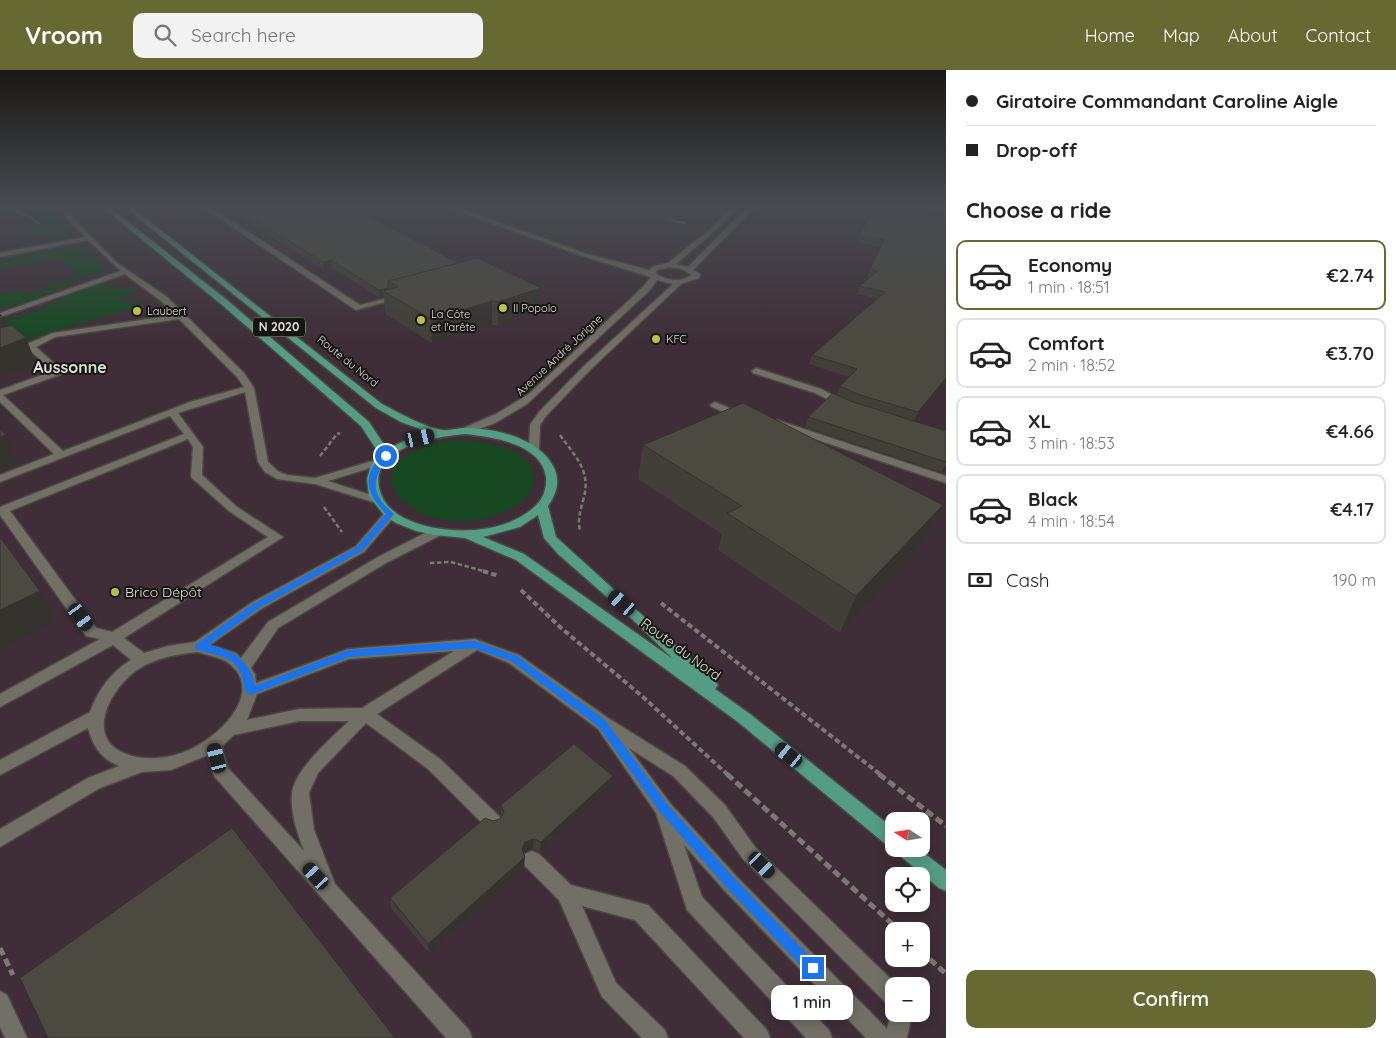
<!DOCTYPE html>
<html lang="en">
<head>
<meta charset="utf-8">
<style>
	body { margin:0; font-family:Quicksand,sans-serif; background:#f2f2f2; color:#222; height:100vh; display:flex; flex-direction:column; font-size:19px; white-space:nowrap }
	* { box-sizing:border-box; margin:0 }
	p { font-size:16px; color:#767676 }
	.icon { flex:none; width:28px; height:28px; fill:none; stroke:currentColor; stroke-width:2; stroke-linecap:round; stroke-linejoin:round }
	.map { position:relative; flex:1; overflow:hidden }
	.details { display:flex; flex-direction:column; background:#fff; width:450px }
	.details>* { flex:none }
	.banner { display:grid; align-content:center; height:110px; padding:0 20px; background:#fff }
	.needle { width:32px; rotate:282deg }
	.buttons { position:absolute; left:885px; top:742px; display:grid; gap:10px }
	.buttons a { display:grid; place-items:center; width:45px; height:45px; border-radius:10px; background:#fff; box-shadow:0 2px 12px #0003; font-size:25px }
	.end { position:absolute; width:22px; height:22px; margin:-11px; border:6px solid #1a73e8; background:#fff; box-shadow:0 0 0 2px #fff }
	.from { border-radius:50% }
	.bubble { position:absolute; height:35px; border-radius:10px; background:#fff; box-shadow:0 2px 12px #0003; font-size:16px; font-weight:600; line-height:35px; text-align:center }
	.car { position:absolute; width:15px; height:30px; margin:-15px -8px; border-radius:6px; box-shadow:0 0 4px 1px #0007; background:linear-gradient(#222 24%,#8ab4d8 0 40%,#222 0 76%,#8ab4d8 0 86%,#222 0) }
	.banner b { display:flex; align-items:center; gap:18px; height:48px; font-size:19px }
	.banner b+b { border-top:1px solid #e0e0e0 }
	.banner i { width:12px; height:12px; background:#222 }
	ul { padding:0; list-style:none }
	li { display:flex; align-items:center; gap:15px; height:70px; margin:0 10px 8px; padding:0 10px; border:2px solid #e0e0e0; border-radius:10px }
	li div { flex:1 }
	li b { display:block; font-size:19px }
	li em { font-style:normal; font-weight:600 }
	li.on { border-color:#666932 }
	li>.icon { width:45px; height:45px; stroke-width:1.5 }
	h2 { padding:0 20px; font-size:22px; line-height:60px }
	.pay { display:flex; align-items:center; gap:12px; height:55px; padding:0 20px; font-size:19px }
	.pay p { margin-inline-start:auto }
	.action { display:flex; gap:10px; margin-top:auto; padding:10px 20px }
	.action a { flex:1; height:58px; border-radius:10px; background:#666932; color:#fff; font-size:20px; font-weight:600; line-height:58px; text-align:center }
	header { display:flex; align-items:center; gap:30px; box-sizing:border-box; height:70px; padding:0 25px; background:#666932; color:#fff }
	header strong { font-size:24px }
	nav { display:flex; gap:28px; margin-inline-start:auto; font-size:18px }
	.search { width:350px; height:45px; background:#f2f2f2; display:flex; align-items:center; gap:12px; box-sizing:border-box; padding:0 18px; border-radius:10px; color:#767676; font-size:19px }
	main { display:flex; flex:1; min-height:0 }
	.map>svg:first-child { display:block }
	.commercial { fill:#3f2e38; fill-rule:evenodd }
	.green { fill:#174821 }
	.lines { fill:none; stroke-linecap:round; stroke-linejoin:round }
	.lane-casing { stroke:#4b4942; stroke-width:3 }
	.street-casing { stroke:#4b4942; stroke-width:3 }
	.primary-casing { stroke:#4b4942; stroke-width:3 }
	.path-far3 { stroke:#7b7972; stroke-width:2; stroke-dasharray:2.5 1; stroke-linecap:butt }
	.path-far2 { stroke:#7b7972; stroke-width:2.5; stroke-dasharray:4.5 2.5; stroke-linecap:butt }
	.path-far1 { stroke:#7b7972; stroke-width:4; stroke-dasharray:5.5 3; stroke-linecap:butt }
	.path { stroke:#7b7972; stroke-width:5; stroke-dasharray:8 4; stroke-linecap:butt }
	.lane { fill:#726f66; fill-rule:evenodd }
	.street { fill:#726f66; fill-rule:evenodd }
	.primary { fill:#559c85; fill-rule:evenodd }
	.wall { fill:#413f38 }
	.shaded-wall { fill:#35332e }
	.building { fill:#4c4941; stroke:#35332e }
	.route { fill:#1a73e8 }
	.poi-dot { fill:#b9c046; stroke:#161511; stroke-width:2 }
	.labels { text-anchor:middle; stroke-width:4; stroke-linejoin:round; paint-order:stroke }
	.far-poi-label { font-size:11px; fill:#e0ded9; stroke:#161511; text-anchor:start }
	.far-street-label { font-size:11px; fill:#e0ded9; stroke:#161511 }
	.shield { fill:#161511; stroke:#a3a29d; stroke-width:1 }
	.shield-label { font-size:12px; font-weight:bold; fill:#e0ded9 }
	.poi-label { font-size:14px; fill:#e0ded9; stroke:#161511; text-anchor:start }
	.street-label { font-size:14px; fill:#e0ded9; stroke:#161511 }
	.far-district-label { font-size:16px; font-weight:bold; fill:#e0ded9; stroke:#161511 }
</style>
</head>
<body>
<header>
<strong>Vroom</strong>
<div class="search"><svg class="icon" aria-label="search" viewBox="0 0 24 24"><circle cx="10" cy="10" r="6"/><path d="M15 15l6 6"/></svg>Search here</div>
<nav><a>Home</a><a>Map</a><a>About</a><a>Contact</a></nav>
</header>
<main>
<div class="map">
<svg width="946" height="968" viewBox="0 0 946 968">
	<rect width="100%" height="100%" fill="#2f2c24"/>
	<path class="commercial" d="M0,136H946V968H0V277L143,234L140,232H125L0,252ZM894,751H921V779H894ZM894,806H921V834H894ZM894,861H921V889H894ZM894,916H921V944H894Z"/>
	<path class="green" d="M0,136H47L73,164C52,176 38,166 18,158L30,154L0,142Z
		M74,177H84L105,199L23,234L0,239V223L21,220L25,224L50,218L47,214L79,207L58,187L0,199V191Z
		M98,213L117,218H132L137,222L120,228L125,232H140L144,235L0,277V252L28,244Z
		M454,370C480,370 547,378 532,418C526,433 511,440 497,445C411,475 332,387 454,370Z"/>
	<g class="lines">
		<g class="lane-casing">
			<path id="lane" d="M55,136H62L117,193L167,227L244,303L254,318L268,392L279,402L287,405L315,408L379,389L384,392L383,394L328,411L380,428L382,430L376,433L315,414L277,409L265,402L258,392L245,322L178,343L203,377L202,405L237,437L283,467L124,568L144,583L168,576L195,572L251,533L356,476L386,441H394L396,444L394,447L364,482L261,539L210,575L236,583L241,588L268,552L378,487L433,459H441L443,462L441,465L386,493L278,558L251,598L255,604L256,613L348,579L475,569L519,585L608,648L685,696L725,735L755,777L898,916H894V944H912L907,968H866L724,820L684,775L702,827L829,960L832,968H806L687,840L656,743L598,659L509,593L477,580L377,644L440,689L499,746L502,752L499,758L493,760L487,758L428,699L366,653L318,703L309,723L314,760L335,814L469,960L472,968H446L214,706L208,685L171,700L142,702L100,718L0,777V759L88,708L119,696C101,689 93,676 88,658L0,705V690L90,642C98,620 111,602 131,590L113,575L0,637V624L100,569L86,566L0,445V437L184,364L170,346L0,412V405L54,384L0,332V320L53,301L27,278V274L53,263L175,245L161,231L125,204L0,247V243L121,201L88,170L0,187V183L85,167ZM179,249L237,307L244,317L190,332L63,381L3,325L62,304V300L36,277L55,267ZM188,369L193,377L191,406L192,408L229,441L268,467L112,562L96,558L10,441ZM454,581L362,638L299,639L247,650L257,624L349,589ZM198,582C206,585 219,587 227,592C266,620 222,664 193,678C174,688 147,692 126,684C83,668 111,618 137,600C155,588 176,584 198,582ZM299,651H349C332,667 293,701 292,724C290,743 298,764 304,781L228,698L222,676L234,665ZM629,678L673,706L713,747L743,789L887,934L893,937L887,959L738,808L670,733Z
				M201,136H209L360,235L400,225L404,227L356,240Z
				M756,298L821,319L849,334L844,337L841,336L815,323L753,303L752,301Z
				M715,332L743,344L745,346L743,348H737L712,337L710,335Z
				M777,350L946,406V413L773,355L772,353Z
				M532,781L539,784L571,815L648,835L767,960L770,968H744L635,850L582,836L616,913L665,960L668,968H642L602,927L559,830L525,796L523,790L525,784Z
				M0,921L7,925L27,968H5L0,957Z"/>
		</g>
		<g class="street-casing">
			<path id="street" d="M443,136H453L587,184L649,200L652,197L668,193L713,157L732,136H739L717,159L676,194L688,197L749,136H756L693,200L700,204L699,208L681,214L589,301L546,346L540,355L539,381L534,384L529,381L530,355L539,342L583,297L673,214L657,210L649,221L527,334L495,353L469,363H461V359L496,344L529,324L643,217L651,207L583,186ZM670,197L682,199L692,205C681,213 666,211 655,203L657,200Z
				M923,136L946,138V142L926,138Z"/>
		</g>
		<g class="primary-casing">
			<path id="primary" d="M101,136H108L227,230L369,352L387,379L413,367L431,363L401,352L376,338L123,136H130L382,334C401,344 422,356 442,360C449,361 458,358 465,358C496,358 542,369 555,400C560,413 556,425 548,436L556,467L715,611L718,615L715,619L750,644L894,759V778L888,776L738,652L516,490L465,468L435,465L416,461L396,453L384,445L369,426L367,409L371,395L380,385L361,356L221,234ZM465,364C492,367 541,373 546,407C547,416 544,426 539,432C510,466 442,467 404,448C391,441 382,432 379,417C372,376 436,367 465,364ZM538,445L544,468L558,484L632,549L673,589L524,484L483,467L520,457Z
				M896,779H919L946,800V821L939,818L899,785Z"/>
		</g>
		<path class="path-far3" d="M3,136L32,148L40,155
			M17,141L37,137
			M669,150L686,153"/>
		<path class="path-far2" d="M560,365C574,385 591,400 584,427C581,439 577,449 580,461
			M320,386L337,364L340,363
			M324,437L342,462
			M430,493L451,492L487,502"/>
		<path class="path-far1" d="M483,501L499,506
			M521,520L560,557L643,627L728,705
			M661,533L881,705"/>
		<path class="path" d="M727,704L900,861
			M879,704L946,756
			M0,878L13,905
			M921,881L946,904"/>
		<use href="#lane" class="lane"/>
		<use href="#street" class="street"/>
		<use href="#primary" class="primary"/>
	</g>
	<path class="wall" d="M223,136H348L540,241L498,255H492L432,273L385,244L384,227L380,228L332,198L324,200Z
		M606,136H621L616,139Z
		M622,136H664L650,143Z
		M877,136L946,312L915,351L946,361V394L941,402L805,357L808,347L837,325L840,316L849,307L809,294L812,285L877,229L857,224L860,216L869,208L867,207L870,199L880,177L857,172L859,165Z
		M643,375L943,435L925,471L840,563L718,480L722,464L638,409Z
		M611,717L540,782L533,779L524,782V797L429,883L391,838L390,828L493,751L500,749L501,747V735Z"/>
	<path class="shaded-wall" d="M651,136H664L650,143Z
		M331,190L332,198L324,200L323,192Z
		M388,218L389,224L383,221L384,227L380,228L379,220Z
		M541,218L540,241L498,255V232Z
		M492,231V255L432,273L431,249Z
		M4,248L14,272L0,276V249Z
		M26,268L36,293L0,307V278Z
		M946,308V312L914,352L918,342Z
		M6,365L18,393L0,400V367Z
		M943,435L925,471L840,563L856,526Z
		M40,521L55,551L0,579V540Z
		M613,706L611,717L540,782L541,772Z
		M534,769L533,779L524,782L521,789L522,779L525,772Z
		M525,787L524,797L429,883L428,874Z"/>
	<path class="building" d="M233,136H348L459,193L388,211V218L379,220L331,190L323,192Z
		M877,136H886L946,148V308L918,342L857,324L840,316L857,299L812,285L885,222L860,216L877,201L870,199L884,170L859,165Z
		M478,188L541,218L498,232L492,231L431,249L383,221L398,217L388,211Z
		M0,244L4,248L0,249Z
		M12,255L26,268L0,278V258Z
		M833,323L850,331L946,361V392L808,347Z
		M743,333L943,435L856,526L727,443L742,436L643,375Z
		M0,359L6,365L0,367Z
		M0,467L40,521L0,540Z
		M574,674L613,706L541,772L534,769L525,772L522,779L525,787L428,874L390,828L485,748L493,751L500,749L504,742L501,735Z
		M232,758L395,968H48L20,908Z"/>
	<linearGradient id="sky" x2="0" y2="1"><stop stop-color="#1a1814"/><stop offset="0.5" stop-color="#474b50"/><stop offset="1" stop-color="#474b50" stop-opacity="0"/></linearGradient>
	<rect width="946" height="272" fill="url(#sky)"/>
	<path class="route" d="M383,384L389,386C379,398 370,414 380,429C383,435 389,439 394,444L363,480L259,538L208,575C231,578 251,591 255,616L348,580L475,571L517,586L605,650L668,735L736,810L817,894L819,898L817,903L813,905L808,903L727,818L660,742L598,656L511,591L474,578L349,587L250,625L245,621C241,585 224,588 195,579V575L253,534L357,477L386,444C366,423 361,407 383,384Z"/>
	<g class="poi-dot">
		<circle cx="503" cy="238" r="5"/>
		<circle cx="137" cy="241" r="5"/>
		<circle cx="421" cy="250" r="5"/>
		<circle cx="656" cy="269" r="5"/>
		<circle cx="115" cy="522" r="5"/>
	</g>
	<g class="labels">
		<g class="far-poi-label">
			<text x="513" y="242">Il Popolo</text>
			<text x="147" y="245">Laubert</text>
			<text x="431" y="248">La Côte<tspan x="431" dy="13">et l'arête</tspan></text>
			<text x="666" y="273">KFC</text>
		</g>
		<g class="far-street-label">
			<text transform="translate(559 285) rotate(-43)" y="4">Avenue André Jorigne</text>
			<text transform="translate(348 291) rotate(39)" y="4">Route du Nord</text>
		</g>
		<rect class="shield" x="253" y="247.5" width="52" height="19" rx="4"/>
		<g class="shield-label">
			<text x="279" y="261">N 2020</text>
		</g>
		<g class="poi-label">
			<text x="125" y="527">Brico Dépôt</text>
		</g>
		<g class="street-label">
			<text transform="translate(681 579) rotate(36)" y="5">Route du Nord</text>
		</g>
		<g class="far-district-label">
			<text x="70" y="303">Aussonne</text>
		</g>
	</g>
</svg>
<div class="buttons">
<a><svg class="needle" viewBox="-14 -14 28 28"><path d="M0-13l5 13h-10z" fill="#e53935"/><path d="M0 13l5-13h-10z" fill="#767676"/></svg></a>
<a><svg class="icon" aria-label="locate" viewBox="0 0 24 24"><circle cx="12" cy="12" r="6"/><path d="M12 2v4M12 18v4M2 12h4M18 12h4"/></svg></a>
<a>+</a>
<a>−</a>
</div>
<i class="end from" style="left:386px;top:386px"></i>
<i class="end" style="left:813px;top:898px"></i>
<div class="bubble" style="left:771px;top:915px;width:82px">1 min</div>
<i class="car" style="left:420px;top:368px;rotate:77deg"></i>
<i class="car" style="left:622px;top:533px;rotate:311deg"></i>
<i class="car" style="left:81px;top:547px;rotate:144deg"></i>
<i class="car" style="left:789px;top:685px;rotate:309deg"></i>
<i class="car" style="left:217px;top:688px;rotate:346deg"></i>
<i class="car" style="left:762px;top:795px;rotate:135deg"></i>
<i class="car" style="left:316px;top:806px;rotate:318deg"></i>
</div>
<section class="details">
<div class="banner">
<b><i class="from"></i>Giratoire Commandant Caroline Aigle</b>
<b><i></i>Drop-off</b>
</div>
<h2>Choose a ride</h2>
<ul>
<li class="on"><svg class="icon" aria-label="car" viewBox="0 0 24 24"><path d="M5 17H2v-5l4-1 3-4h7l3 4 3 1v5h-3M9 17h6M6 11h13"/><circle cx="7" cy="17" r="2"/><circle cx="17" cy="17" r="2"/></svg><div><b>Economy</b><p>1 min · 18:51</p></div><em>€2.74</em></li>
<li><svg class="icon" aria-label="car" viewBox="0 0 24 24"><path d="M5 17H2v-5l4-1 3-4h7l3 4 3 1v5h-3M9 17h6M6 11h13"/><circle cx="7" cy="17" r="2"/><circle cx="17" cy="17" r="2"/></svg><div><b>Comfort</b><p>2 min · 18:52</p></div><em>€3.70</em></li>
<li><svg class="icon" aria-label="car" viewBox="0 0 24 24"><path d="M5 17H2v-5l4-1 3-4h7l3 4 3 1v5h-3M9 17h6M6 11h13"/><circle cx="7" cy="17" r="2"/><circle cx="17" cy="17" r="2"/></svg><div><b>XL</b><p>3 min · 18:53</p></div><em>€4.66</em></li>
<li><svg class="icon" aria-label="car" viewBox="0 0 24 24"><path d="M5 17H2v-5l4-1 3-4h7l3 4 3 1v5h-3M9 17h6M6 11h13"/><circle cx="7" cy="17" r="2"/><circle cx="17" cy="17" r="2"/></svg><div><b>Black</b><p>4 min · 18:54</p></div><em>€4.17</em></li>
</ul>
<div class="pay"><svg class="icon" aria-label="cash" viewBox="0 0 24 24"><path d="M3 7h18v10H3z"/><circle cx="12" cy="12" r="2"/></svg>Cash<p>190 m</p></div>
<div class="action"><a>Confirm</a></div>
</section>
</main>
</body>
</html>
